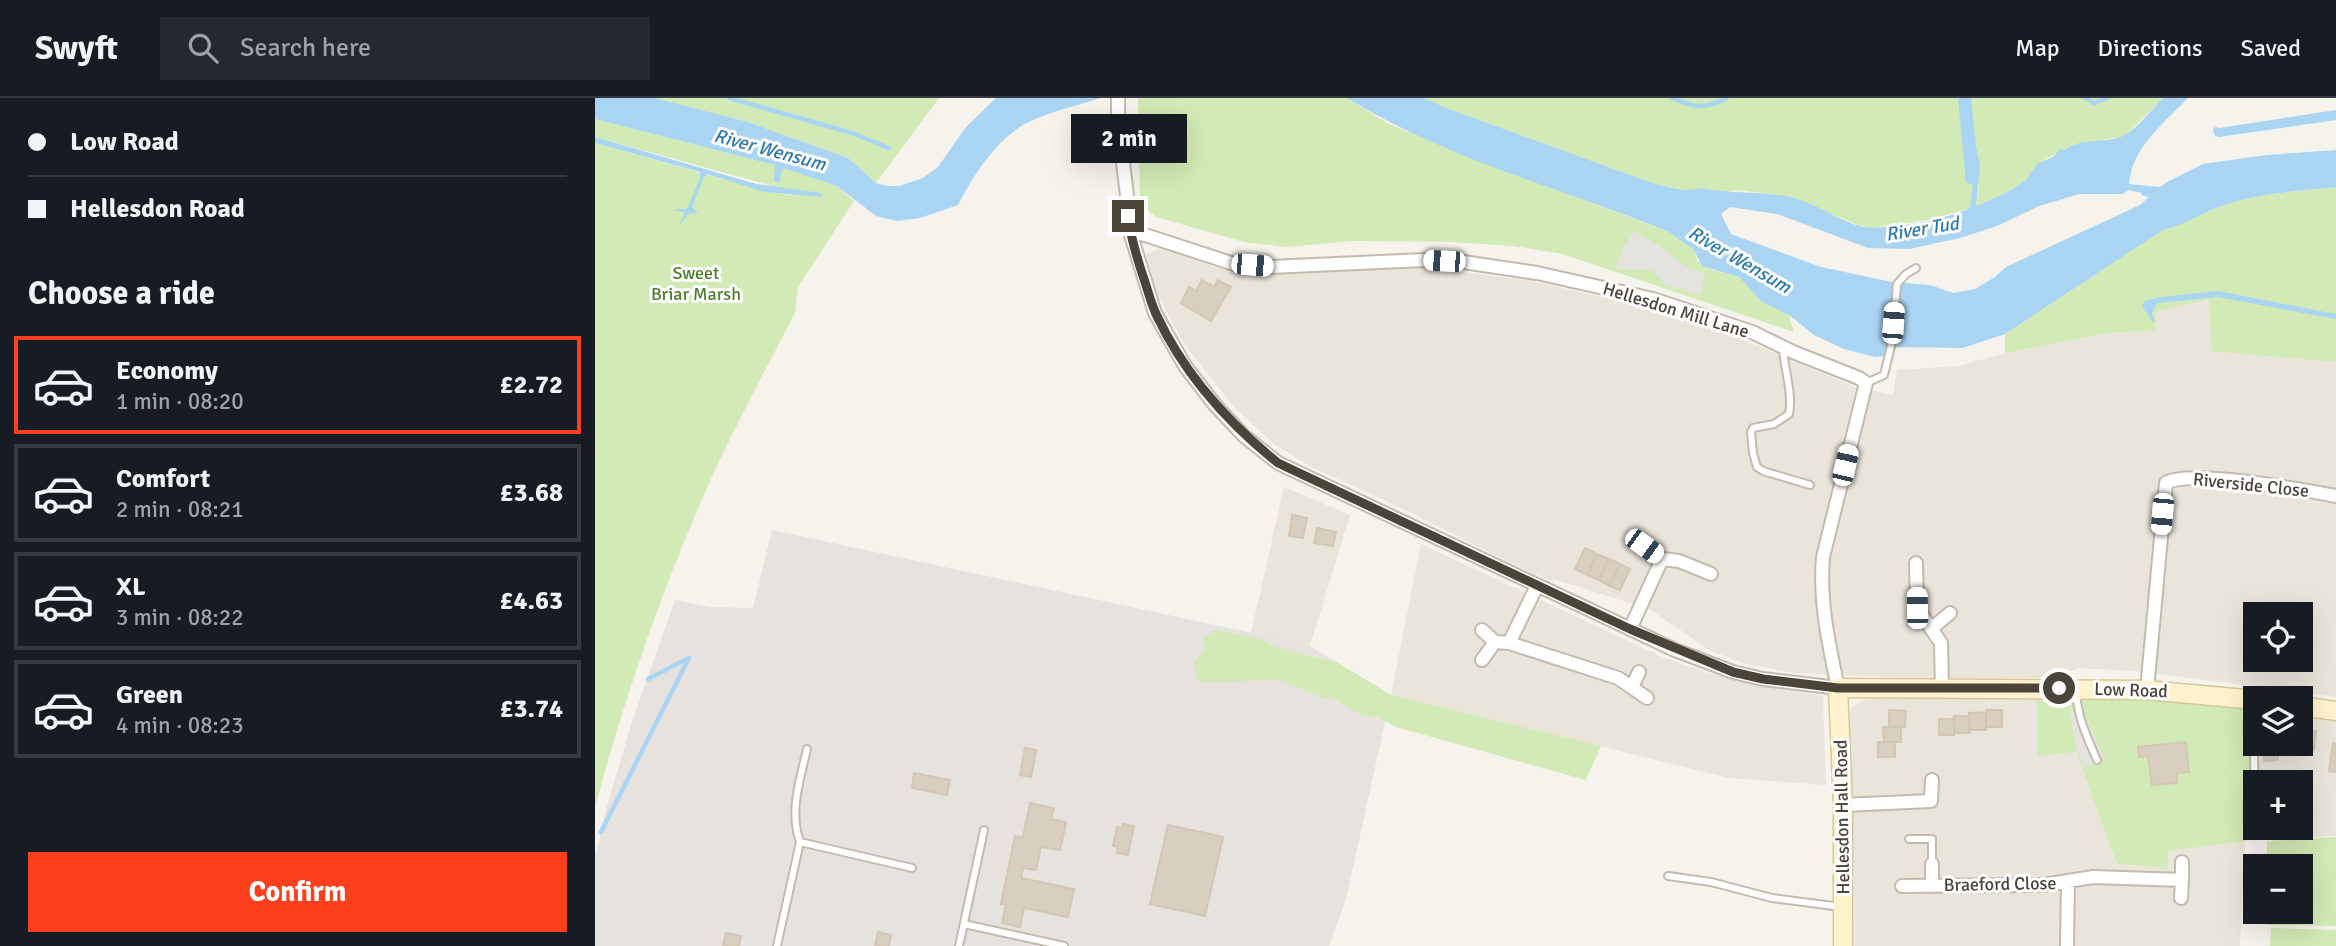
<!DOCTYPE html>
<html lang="en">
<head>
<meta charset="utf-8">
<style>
	body { margin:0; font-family:Signika,sans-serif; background:#242831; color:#f1f3f6; height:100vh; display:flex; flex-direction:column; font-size:26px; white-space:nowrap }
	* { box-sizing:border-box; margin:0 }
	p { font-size:23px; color:#9ea1a6 }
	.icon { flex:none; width:38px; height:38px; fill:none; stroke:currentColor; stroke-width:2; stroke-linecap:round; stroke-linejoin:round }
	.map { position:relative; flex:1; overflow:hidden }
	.drawer { display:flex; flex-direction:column; background:#171b24; width:595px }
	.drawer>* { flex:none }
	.guide { display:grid; align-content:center; height:154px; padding:0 28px; background:#171b24 }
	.fabs { position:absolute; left:1648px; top:504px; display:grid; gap:14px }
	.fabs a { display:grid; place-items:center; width:70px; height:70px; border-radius:0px; background:#171b24; box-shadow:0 7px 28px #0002; font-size:35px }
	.end { position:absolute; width:32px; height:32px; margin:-16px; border:9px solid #4b4439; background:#fff; box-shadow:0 0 0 4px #fff }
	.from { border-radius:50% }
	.bubble { position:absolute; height:49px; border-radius:0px; background:#171b24; box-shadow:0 7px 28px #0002; font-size:23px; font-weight:700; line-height:49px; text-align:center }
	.car { position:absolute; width:21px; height:42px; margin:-21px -10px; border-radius:9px; box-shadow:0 0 5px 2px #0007; background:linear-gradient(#fff 24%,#345 0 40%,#fff 0 76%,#345 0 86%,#fff 0) }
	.guide b { display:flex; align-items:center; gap:24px; height:66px; font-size:26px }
	.guide b+b { border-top:2px solid #363941 }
	.guide i { width:18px; height:18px; background:#f1f3f6 }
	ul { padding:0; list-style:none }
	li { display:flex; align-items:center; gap:21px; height:98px; margin:0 14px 10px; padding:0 14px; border:4px solid #363941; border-radius:0px }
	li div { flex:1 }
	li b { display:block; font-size:26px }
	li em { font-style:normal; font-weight:700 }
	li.current { border-color:#fc3f1d }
	li>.icon { width:63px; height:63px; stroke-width:1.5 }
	h2 { padding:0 28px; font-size:32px; line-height:84px }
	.action { display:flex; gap:14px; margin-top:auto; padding:14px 28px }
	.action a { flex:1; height:80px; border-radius:0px; background:#fc3f1d; color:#fff; font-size:28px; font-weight:700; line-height:80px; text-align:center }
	header { display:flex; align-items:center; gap:42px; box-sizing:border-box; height:98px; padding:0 35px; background:#171b24; border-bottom:2px solid #363941 }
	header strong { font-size:33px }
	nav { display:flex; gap:38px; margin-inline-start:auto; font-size:24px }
	.search { width:490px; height:63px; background:#242831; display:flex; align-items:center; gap:18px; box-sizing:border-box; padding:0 24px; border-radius:0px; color:#9ea1a6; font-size:26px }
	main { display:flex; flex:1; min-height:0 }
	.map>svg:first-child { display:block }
	.residential { fill:#eae5da; fill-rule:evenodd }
	.industrial { fill:#e6e2dd }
	.green { fill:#d2eab5 }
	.parking { fill:#e5e3e0 }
	.water { fill:#a9d4f2; fill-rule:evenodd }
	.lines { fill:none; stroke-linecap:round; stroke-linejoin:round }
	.stream { stroke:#a9d4f2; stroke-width:4.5 }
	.building { fill:#d8cfc1; stroke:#d3c7b4; stroke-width:2 }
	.lane-casing { stroke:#c2bbae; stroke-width:10 }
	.street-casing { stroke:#c2bbae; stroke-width:16 }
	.secondary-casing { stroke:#d6c79b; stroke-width:21 }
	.lane { stroke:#fff; stroke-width:6 }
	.street { stroke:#fff; stroke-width:12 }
	.secondary { stroke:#fff3cd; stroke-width:18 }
	.route { stroke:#4b4439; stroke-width:9 }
	.labels { text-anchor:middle; stroke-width:6; stroke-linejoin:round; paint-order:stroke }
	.park-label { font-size:18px; fill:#4a7f2a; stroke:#fff }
	.street-label { font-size:18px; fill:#4b4439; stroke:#fff }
	.water-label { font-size:19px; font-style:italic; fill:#2e7ab2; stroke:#fff }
</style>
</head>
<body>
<header>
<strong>Swyft</strong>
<div class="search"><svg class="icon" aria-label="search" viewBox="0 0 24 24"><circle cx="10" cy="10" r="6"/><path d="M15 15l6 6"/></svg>Search here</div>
<nav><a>Map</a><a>Directions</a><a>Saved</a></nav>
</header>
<main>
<section class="drawer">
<div class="guide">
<b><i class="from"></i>Low Road</b>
<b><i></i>Hellesdon Road</b>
</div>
<h2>Choose a ride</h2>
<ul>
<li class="current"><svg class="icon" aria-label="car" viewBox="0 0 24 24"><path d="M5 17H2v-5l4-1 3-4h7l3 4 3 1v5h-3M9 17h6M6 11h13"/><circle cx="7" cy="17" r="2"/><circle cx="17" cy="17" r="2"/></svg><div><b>Economy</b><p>1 min · 08:20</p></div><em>£2.72</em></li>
<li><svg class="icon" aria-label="car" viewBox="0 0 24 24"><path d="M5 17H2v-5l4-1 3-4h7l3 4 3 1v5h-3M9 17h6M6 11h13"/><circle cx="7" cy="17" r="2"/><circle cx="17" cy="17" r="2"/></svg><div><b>Comfort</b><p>2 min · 08:21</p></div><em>£3.68</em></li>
<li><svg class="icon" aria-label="car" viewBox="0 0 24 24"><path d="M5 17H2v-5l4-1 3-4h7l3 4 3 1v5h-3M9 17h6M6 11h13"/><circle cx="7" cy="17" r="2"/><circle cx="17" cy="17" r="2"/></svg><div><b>XL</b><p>3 min · 08:22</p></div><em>£4.63</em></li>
<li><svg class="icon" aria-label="car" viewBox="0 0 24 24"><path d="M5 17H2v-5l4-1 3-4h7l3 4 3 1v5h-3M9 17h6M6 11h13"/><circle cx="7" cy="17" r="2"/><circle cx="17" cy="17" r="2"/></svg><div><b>Green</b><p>4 min · 08:23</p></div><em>£3.74</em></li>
</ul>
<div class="action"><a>Confirm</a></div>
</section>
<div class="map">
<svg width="1741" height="848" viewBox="0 0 1741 848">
	<rect width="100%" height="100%" fill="#f6f3ec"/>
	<path class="residential" d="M567,150L619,169L653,174H712L820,168L936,183L1047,208L1144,240L1260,289L1298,297L1302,272L1364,268L1410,255L1512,235L1560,232L1561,213L1614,200L1719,261L1741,264V599L1540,573L1482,570L1467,578L1443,580H1320L1200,575L1151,566L1116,553L1054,511L962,482H954L912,463L800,407L716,369L679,346L638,308L587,243L563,197L551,156ZM1661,516H1706V562H1661Z
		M689,389L755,417L715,548L656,535Z
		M826,446L1067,559L1116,576L1172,589L1228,598L1231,687L1134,680L796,597Z
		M1280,601H1442L1443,657L1481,654L1522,766L1573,770V753L1650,742L1645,848H1260L1259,760L1253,626L1257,609L1268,602Z
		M1653,610H1661V646H1706V617L1741,623V738L1657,742ZM1661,684H1706V730H1661Z"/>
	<path class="industrial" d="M177,432L713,547L796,597L751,801L734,848H0V759L12,708L37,624L80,502L115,509L158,510Z"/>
	<path class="green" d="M60,0H344L281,85L253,60L153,24Z
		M543,0H752L792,25L871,58L1074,134L1099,152L1102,162L1115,171L1144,179L1167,204L1194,217L1199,234L967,156L918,148L856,144L758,143L691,149L649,144L561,119L545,106Z
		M829,0H1568L1530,38L1477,47L1443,65L1435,79L1411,95L1381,108L1384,86L1378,88L1375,110L1338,121L1279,130L1265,128L1196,99L1143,92L1127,95L1083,91L1060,86L851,10Z
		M0,21L181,67L242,88L259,103L203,189L200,215C173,267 145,319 120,372C71,480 31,594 0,709V45L170,93L199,98L184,90L0,39Z
		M1741,89V264L1617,253L1614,201L1561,213L1560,232L1512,235L1410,255V236L1568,132C1592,127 1611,112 1633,106C1668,95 1705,93 1741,89Z
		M623,532L664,541L677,548L743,565L796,597L1006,648L991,682L801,629L783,619L766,617L739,601L726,599L685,582L602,584L599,564L609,553V539Z
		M1520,599L1585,602L1653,610L1657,742L1573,753V770L1522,766L1481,654L1443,658L1442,601Z
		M1741,739V828L1671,827V814H1706V768H1672V743Z
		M1676,830L1741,832V848H1675Z"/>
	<path class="parking" d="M1039,133L1059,145L1091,168L1110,176L1106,197L1071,187L1056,172L1021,171L1027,153Z
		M1486,609L1509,660L1489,670L1482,652L1474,611Z"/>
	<path class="water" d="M0,0H60L153,24L253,60L281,85L293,88H304L328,80L343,69L371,29L401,0H505C484,7 447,16 428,27C398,46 379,77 363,107L325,120L302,123L281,118L242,88L188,70L184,84H179L180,67L0,21Z
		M752,0H829L851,10L1060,86C1074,89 1092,95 1105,90C1134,96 1165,93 1195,99C1219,104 1241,121 1264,128C1287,134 1354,121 1375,110L1378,87L1371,84L1363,0H1376L1381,49L1385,67L1381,108L1411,95L1431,82L1443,65L1458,59L1465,51L1469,52C1487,39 1509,46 1528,38C1540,33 1558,10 1568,0H1593C1569,25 1537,49 1534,86L1565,89L1572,84L1608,66L1671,57L1741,52V89C1705,93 1668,95 1633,106C1610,112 1592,127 1568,132L1410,236L1368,250L1299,249L1292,258L1280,259L1249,251L1219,237L1194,217L1167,204L1144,179L1107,168L1099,152L1074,134C966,90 851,61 752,0ZM1533,92L1547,95L1546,97L1554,99L1545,107L1411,169L1400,179L1380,191L1358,195L1335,187L1297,184L1226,169L1136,136L1126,116L1135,109L1182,116L1273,150L1314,151L1365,140L1402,128L1444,108L1484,96H1528Z
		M1741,12V22L1624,39L1620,38L1618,32L1620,29L1624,30Z
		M0,39L161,86L226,95L227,99L170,94L112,76L108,81L97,109L103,115L93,116L83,129L90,115L79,111H91L94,107L105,80V74L0,45Z
		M1623,193L1730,214L1741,216V221L1623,199L1562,205L1557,215L1560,223H1556L1555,219L1547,209L1550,203L1566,199Z"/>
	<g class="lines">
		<path class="stream" d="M134,0L257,35L294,50
			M1077,0C1100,10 1110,11 1132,0
			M1490,0L1499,5L1512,0
			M6,734L94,560L53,581"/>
	</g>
	<path class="building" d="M607,182L619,189L623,182L636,189L616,223L586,205L594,189L601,193Z
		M697,417L712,420L708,440L694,438Z
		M722,430L741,434L738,448L719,445Z
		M990,450L1002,456L992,477L980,471Z
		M1002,456L1014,461L1004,482L992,477Z
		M1014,461L1025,466L1015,488L1004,482Z
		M1025,466L1035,471L1025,492L1015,488Z
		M1294,612L1311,613L1310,629L1294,628Z
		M1391,612H1407V629H1391Z
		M1391,614V632H1374V615Z
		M1359,618H1374L1375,635H1360Z
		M1344,621H1359V637H1344Z
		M1288,629H1306V644H1289Z
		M1706,631L1721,633L1719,652L1689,649L1690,646H1706Z
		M1283,644H1300V659H1283Z
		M1591,644L1594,674L1581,675L1582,685L1557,687L1553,658L1544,659L1543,649Z
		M1738,645L1741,646V674L1734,673Z
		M1668,646H1682L1683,662L1669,663Z
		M430,650L441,652L436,679L425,677Z
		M319,675L355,682L352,697L317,690Z
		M435,705L459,710L456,721L471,724L465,752L446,749L441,772L428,770L426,780L479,791L473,819L429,810L425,829L407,825L411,806H406L420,738L428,740Z
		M528,726L539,728L533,757L522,755L523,749L518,748L522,729L527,730Z
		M573,727L628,739L610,818L555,806Z
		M283,834L296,837L294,848H280Z
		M131,835L146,838L144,848H128Z"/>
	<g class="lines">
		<g class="lane-casing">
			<path id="lane" d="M1188,250C1189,271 1198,294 1194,316L1179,326L1158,330L1156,334L1158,355L1162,369L1168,373L1215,387
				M1271,285L1289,277L1297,244L1302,186L1311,176L1321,170
				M1481,593C1482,618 1492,639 1502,662
				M1658,603L1660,706
				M1314,741H1337V766
				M205,744C194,713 205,682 212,651
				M1073,778L1116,784L1177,800L1246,809
				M369,826L469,848
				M182,848L205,744L317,770
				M364,848L389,732"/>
		</g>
		<g class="street-casing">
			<path id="street" d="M523,0V23L533,106L535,134L560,215L590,268L620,307L649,338L683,365L1080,552L1138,574L1168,581L1243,590C1234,547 1224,503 1228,459L1271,285L1264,280L1198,254L1157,234L1058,201L942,175L868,164L829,162L674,169L639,166L544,135L535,134
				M1067,461L1084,463L1116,476
				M1321,465L1322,510L1346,545L1347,592
				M1035,531L1067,461L1049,448
				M1336,531L1355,515
				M887,532L900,544
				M914,545L942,488
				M887,562L900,544L914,545L1023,580L1052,600
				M1037,589L1044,574
				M1552,592L1571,385C1594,371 1710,392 1741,398
				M1248,707L1336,703L1337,682
				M1587,782V764
				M1307,788L1448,787L1498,779L1587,782L1586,800
				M1337,788V766
				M1472,848L1473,785"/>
		</g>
		<g class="secondary-casing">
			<path id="secondary" d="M1706,608L1741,613
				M1248,848V707L1243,590L1552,592L1661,602"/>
		</g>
		<use href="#lane" class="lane"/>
		<use href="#street" class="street"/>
		<use href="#secondary" class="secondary"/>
	</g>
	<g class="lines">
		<path class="route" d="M533,118C535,138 541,156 547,175C552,189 555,203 561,216C589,276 632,324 683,365L1035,531L1138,574L1168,581L1243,590H1464"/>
	</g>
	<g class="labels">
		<g class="park-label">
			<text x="101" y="181">Sweet<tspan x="101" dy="21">Briar Marsh</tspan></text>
		</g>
		<g class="street-label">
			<text transform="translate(1081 212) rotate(17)" y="6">Hellesdon Mill Lane</text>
			<text transform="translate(1656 387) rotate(6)" y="6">Riverside Close</text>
			<text transform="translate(1536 592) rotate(2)" y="6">Low Road</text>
			<text transform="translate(1247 719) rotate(-91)" y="6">Hellesdon Hall Road</text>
			<text transform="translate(1405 786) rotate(-1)" y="6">Braeford Close</text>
		</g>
		<g class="water-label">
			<text transform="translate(175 51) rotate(15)" y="7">River Wensum</text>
			<text transform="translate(1327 130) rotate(-9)" y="7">River Tud</text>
			<text transform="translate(1145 161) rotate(30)" y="7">River Wensum</text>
		</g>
	</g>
</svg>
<div class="fabs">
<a><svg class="icon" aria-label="locate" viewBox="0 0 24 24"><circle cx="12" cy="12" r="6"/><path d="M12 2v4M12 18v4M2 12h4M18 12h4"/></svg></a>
<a><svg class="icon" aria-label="layers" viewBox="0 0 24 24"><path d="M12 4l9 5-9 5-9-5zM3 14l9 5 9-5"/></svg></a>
<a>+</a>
<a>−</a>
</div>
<i class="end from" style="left:1464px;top:590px"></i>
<i class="end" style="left:533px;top:118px"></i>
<div class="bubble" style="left:476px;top:16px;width:116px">2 min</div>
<i class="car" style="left:849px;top:163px;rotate:273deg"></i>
<i class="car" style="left:657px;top:167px;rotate:95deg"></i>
<i class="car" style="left:1298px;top:225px;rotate:4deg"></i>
<i class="car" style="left:1250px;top:367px;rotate:13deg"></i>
<i class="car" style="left:1567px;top:416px;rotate:185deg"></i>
<i class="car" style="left:1049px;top:448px;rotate:126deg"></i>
<i class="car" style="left:1322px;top:510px;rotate:359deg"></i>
</div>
</main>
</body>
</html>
